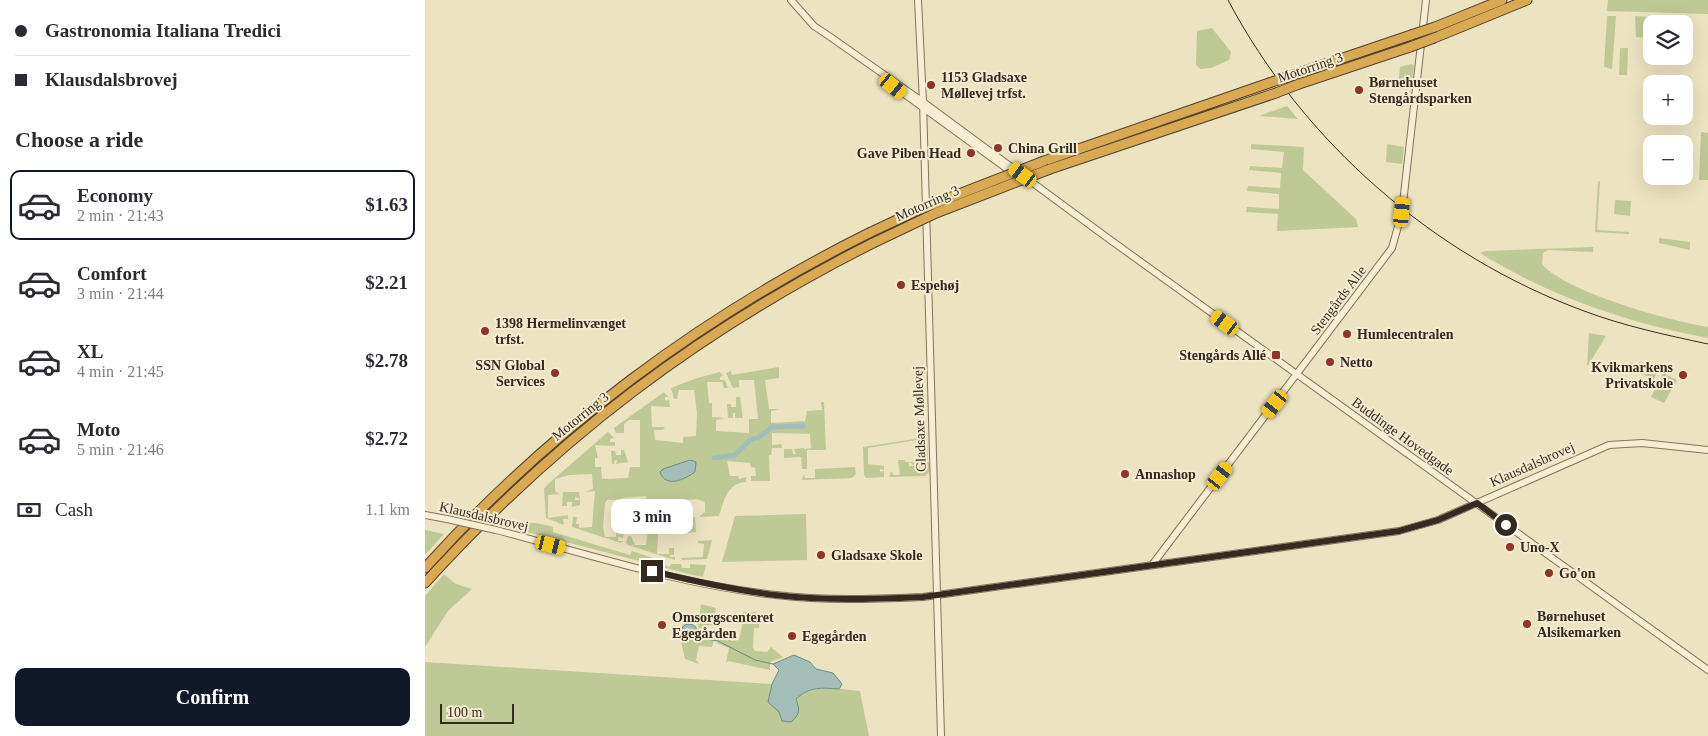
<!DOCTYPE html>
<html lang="en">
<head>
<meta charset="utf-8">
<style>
	body { margin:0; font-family:"Times New Roman",serif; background:#f7f7f7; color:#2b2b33; height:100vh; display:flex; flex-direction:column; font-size:19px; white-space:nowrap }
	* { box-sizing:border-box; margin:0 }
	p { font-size:16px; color:#7c7c81 }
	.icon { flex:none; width:28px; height:28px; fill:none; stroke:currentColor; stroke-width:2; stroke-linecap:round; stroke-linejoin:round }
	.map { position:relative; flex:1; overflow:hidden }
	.sheet { display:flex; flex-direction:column; background:#fff; width:425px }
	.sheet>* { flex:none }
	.banner { display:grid; align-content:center; height:110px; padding:0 15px; background:#fff }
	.tools { position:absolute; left:1218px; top:15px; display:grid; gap:10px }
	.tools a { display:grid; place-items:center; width:50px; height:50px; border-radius:10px; background:#fff; box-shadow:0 5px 20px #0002; font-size:25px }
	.scale { position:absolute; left:15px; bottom:12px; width:74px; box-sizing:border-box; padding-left:5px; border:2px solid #342a1d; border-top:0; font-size:14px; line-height:18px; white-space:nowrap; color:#342a1d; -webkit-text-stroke:4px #f4ecd0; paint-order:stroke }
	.end { position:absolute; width:22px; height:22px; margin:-11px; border:6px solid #342a1d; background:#fff; box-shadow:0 0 0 2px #fff }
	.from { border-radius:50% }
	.bubble { position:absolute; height:35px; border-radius:10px; background:#fff; box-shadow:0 5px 20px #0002; font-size:16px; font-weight:800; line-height:35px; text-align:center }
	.car { position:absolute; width:15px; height:30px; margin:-15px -8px; border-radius:6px; box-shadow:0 0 4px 1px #0007; background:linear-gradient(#f5c518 24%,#345 0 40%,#f5c518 0 76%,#345 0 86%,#f5c518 0) }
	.banner b { display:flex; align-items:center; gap:18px; height:48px; font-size:19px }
	.banner b+b { border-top:1px solid #e1e1e2 }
	.banner i { width:12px; height:12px; background:#2b2b33 }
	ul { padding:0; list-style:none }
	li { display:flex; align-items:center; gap:15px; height:70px; margin:0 10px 8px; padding:0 5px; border:2px solid transparent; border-radius:10px }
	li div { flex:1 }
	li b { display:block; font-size:19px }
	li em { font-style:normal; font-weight:800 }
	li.selected { border-color:#111827 }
	li>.icon { width:45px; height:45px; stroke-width:1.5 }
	h2 { padding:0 15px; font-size:22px; line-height:60px }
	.pay { display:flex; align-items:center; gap:12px; height:55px; padding:0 15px; font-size:19px }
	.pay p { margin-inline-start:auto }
	.button { display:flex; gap:10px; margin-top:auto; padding:10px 15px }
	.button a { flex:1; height:58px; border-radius:10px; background:#111827; color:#fff; font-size:20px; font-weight:800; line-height:58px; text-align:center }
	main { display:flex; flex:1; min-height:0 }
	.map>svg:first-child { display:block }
	.green { fill:#bfc995 }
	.water { fill:#a3beb8; stroke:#6b8c86 }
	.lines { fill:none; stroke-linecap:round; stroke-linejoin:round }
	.stream { stroke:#6b8c86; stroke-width:1 }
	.canal { stroke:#a3beb8; stroke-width:5 }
	.tertiary-casing { stroke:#847459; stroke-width:8 }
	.motorway-casing { stroke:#52412d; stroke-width:11 }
	.tertiary { stroke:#f7efd3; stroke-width:6 }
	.motorway { stroke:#d9aa53; stroke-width:9 }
	.tram { stroke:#342a1d; stroke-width:1 }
	.tertiary-bridge-casing { stroke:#847459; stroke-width:8; stroke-linecap:butt }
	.motorway-bridge-casing { stroke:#52412d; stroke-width:11; stroke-linecap:butt }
	.tertiary-bridge { stroke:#f7efd3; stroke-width:6 }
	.motorway-bridge { stroke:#d9aa53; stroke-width:9 }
	.route { stroke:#342a1d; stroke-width:6 }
	.poi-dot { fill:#91332b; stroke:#f4ecd0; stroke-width:2 }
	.labels { text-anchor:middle; stroke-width:4; stroke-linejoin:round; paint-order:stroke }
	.street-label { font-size:14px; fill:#342a1d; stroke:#f4ecd0 }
	.poi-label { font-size:14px; font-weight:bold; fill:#342a1d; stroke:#f4ecd0; text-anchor:start }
</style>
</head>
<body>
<main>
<section class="sheet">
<div class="banner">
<b><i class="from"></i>Gastronomia Italiana Tredici</b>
<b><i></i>Klausdalsbrovej</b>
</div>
<h2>Choose a ride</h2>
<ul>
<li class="selected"><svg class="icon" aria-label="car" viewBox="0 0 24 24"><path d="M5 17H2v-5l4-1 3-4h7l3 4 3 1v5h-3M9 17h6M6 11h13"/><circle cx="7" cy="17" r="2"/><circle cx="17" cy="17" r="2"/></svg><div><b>Economy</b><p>2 min · 21:43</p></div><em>$1.63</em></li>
<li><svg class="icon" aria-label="car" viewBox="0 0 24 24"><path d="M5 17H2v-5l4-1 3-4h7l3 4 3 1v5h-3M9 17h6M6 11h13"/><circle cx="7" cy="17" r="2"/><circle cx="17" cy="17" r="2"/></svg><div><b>Comfort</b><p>3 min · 21:44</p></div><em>$2.21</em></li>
<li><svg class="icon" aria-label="car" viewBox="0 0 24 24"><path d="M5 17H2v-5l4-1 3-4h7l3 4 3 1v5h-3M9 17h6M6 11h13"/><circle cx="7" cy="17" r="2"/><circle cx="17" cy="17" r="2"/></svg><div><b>XL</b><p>4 min · 21:45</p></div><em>$2.78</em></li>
<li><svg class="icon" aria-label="car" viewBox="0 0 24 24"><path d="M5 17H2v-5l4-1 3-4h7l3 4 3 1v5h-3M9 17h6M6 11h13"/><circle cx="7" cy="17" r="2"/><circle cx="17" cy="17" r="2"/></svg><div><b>Moto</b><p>5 min · 21:46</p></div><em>$2.72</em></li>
</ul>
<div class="pay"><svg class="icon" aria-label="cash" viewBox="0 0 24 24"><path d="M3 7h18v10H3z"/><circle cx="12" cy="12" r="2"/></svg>Cash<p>1.1 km</p></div>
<div class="button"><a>Confirm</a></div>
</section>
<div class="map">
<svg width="1283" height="736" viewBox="0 0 1283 736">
	<rect width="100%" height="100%" fill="#ece3c0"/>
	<path class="green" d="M1183,0H1283V14L1182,11Z
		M1182,16H1191L1187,69L1179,67Z
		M1210,16L1224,17L1222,38L1211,37Z
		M787,28L806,52L804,60L786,68L775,69L771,65L772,31Z
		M1195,48H1203L1202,75H1194Z
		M986,64L989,65L986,89L973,88L975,67Z
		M862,106L873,119L834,116Z
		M1276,132L1283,133V180H1274Z
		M826,144L879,147L878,170L931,219L933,227L852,231L853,214L821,212L822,207L854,209V194L822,191L823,186L855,188L856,173L824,170L825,166L857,168L859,152L826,149Z
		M962,144L979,147L977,164L961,162Z
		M1173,181L1175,182L1172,230L1204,232V234L1170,232Z
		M1190,200L1206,201L1205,216L1189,214Z
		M1234,238L1265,242V250L1234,243Z
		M1168,247V252L1123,250L1118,253L1117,264C1140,292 1245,321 1283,327V338C1203,323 1124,296 1055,253L1061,251Z
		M1164,333L1181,336L1162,367Z
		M1206,362L1232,373L1229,379L1202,368Z
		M354,367V378L340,380L344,409H355L346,411V423L380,421L382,411L397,410L396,402H399L401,450H382V469H377L376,457L359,458V449H367L368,454H371L369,449L379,448L380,451V449L386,448L385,434L347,433V445L356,444L357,448H347L346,455H344L345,481H326V476H331L330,468L326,467L325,463L302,461L305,476H313L314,479L321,477V482C302,483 299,501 294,516L274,517L280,512V502L272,499L240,502V516L247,517L246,519H234L232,554H244V548H249V555H245V557H250V560L203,545L201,543L203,536H206L210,545H221L224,513H212L213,511L222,510L221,496L197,498V508L194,507L193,500H182L180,503L178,527L180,537H191V531H199L198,538L193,537V541H198L196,543L147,527L148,517H152L151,524H154V528L167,527L170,491L159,492L168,489L167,474L144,475L130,479V491L135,494L123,495V518L143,515V519H138L139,525L121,518L119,489L122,485L183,432L189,438L185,439V442H190V446L170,445L173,458H170V467H176L177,479L203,478L205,467H215V420H204L199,424V433H191L189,428L239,392L243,397H240V401L244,400L245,407L226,406L227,427H240L238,430H229L230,440L258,443V437L271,436L272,413L269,390H254L252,399H249L246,388L272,378L295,372L298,376L295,377V380H300L303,388H299L297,382H282L284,403H287V417L300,418L291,420V431L324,433V419H333L329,380H314V387L308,388L301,373L306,371L307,375Z
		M1238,373L1252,380L1239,403L1226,397Z
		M311,397H315L318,418H310V413H308V418H303L302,404H306V407H311Z
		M502,437L503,460H500L498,439L443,448V464L459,466V470L455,469V472L459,471V477L441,478L439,475L438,447Z
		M196,450H199L203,462L191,464L192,460H190L189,464H187L186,451H190L191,455H196Z
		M473,460H480V462H484V466H489L485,462H504V472L500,476L464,477L466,471L468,475H475Z
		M430,467L431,474L427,478L377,480L379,474L380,478H390V469Z
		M138,492H154L155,499L150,497V500H155V505L147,507V502H142V506H137Z
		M381,514L382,560L297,562L310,516Z
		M75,516C92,523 111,521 128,527V532L205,555L207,551L240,562L239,565L245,567L246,564H256L257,568H265V564L281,565L278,577L268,575L68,523Z
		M249,517H270L271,532L262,533V527H254L253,531H248Z
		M0,530L19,534L0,555Z
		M287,540L282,559L257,560L256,558L278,557L279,544L273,543V541Z
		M19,574L31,584L47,589L23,611L0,647V596Z
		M276,604L291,608L288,625H283L282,634L277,633L273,626Z
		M318,612H331L334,615V628H329L328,648L330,651L342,652L346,647L358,657L345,662V670L303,661L301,663L304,648L292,643L293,638L303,641V639L307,641L314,640L318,622L316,618Z
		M264,622L271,626L275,634L290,637L287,647L274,646L271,660L274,664L260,659L254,633L257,634V638L259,625L258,627L257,625Z
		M0,662L347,684L343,702L354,712L371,717L374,707L371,699C389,683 412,689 435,691L444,736H0Z"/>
	<path class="water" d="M265,460L271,462L270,472C260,479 241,489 235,472L238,469Z
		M256 632a8 8 0 1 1 16 0a8 8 0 1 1-16 0Z
		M369,655L385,662L391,669L408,673L417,684L414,689C397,688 385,686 371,699C375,709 375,715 366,722L357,721L354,712L343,702L347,684L354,670L348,664Z"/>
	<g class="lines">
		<path class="stream" d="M271,637L293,641L330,660L348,664"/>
		<path class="canal" d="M333,438L347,427L378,426
			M289,458L310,455L324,441L330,438"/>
		<g class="tertiary-casing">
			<path id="tertiary" d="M366,0L389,26L404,36L498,102L684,239L1283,670
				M493,0L498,102L516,736
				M463,82L600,182
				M0,515L22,519
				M71,530C163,554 256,585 351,595C400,601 449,599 498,597L974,531L1013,520L1184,445L1217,443L1283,450
				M727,565L967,248L977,212L1001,0"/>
		</g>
		<g class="motorway-casing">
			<path id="motorway" d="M1010,27L1077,0
				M1009,38L1102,0
				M868,75L986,35
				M874,84L985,47
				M619,161L844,83
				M625,169L851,93
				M0,568C125,429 277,316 444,233
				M0,583C132,438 273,331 448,243"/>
		</g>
		<use href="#tertiary" class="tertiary"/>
		<use href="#motorway" class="motorway"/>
		<path class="tram" d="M803,0C878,142 1009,256 1159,311C1199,326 1241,335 1283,344"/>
		<g class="tertiary-bridge-casing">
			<path id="tertiary-bridge" d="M22,519L71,530"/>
		</g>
		<g class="motorway-bridge-casing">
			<path id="motorway-bridge" d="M986,35L1010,27
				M985,47L1009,38
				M844,83L868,75
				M851,93L874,84
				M444,233L493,210L619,161
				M448,243L511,213L625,169"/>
		</g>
		<use href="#tertiary-bridge" class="tertiary-bridge"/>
		<use href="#motorway-bridge" class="motorway-bridge"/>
	</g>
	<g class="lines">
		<path class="route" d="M227,571C268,581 308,590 350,595C400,601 449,599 498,597L974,531L1013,520L1052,503L1081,525"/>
	</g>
	<g class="poi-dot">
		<circle cx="506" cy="85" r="5"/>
		<circle cx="934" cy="90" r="5"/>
		<circle cx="573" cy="148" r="5"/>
		<circle cx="546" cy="153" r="5"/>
		<circle cx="476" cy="285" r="5"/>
		<circle cx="60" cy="331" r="5"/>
		<circle cx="922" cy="334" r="5"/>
		<rect x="846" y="350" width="10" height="10" rx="2.5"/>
		<circle cx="905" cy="362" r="5"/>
		<circle cx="130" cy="373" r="5"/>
		<circle cx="1258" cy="375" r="5"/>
		<circle cx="700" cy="474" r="5"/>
		<circle cx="1085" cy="547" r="5"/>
		<circle cx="396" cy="555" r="5"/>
		<circle cx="1124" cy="573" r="5"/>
		<circle cx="1102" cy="624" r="5"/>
		<circle cx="237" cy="625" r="5"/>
		<circle cx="367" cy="636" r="5"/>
	</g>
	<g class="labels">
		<g class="street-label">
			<text transform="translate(885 67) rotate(-19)" y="5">Motorring 3</text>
			<text transform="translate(502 203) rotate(-24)" y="5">Motorring 3</text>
			<text transform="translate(913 300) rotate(-53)" y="5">Stengårds Alle</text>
			<text transform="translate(155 416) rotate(-39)" y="5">Motorring 3</text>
			<text transform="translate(494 419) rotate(-92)" y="5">Gladsaxe Møllevej</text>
			<text transform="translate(978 436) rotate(36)" y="5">Buddinge Hovedgade</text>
			<text transform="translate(1107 464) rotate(-24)" y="5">Klausdalsbrovej</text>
			<text transform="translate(59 516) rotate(13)" y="5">Klausdalsbrovej</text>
		</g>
		<g class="poi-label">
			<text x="516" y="82">1153 Gladsaxe<tspan x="516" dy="16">Møllevej trfst.</tspan></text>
			<text x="944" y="87">Børnehuset<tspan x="944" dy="16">Stengårdsparken</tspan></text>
			<text x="583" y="153">China Grill</text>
			<text x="536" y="158" text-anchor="end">Gave Piben Head</text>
			<text x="486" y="290">Espehøj</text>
			<text x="70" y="328">1398 Hermelinvænget<tspan x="70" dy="16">trfst.</tspan></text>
			<text x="932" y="339">Humlecentralen</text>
			<text x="841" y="360" text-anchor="end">Stengårds Allé</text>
			<text x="915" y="367">Netto</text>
			<text x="120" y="370" text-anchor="end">SSN Global<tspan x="120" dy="16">Services</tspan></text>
			<text x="1248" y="372" text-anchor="end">Kvikmarkens<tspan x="1248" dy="16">Privatskole</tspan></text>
			<text x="710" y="479">Annashop</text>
			<text x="1095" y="552">Uno-X</text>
			<text x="406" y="560">Gladsaxe Skole</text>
			<text x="1134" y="578">Go'on</text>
			<text x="1112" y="621">Børnehuset<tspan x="1112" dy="16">Alsikemarken</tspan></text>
			<text x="247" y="622">Omsorgscenteret<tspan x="247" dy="16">Egegården</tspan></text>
			<text x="377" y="641">Egegården</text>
		</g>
	</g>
</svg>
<div class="tools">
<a><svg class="icon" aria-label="layers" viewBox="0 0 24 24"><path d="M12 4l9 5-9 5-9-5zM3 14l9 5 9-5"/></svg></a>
<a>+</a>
<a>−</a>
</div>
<div class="scale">100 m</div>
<i class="end from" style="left:1081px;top:525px"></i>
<i class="end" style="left:227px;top:571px"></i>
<div class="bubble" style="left:186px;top:499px;width:82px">3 min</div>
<i class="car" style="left:468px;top:86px;rotate:129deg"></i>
<i class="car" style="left:598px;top:175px;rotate:306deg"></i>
<i class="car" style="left:977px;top:212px;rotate:5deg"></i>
<i class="car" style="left:800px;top:323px;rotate:306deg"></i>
<i class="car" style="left:850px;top:404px;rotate:218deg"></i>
<i class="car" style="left:795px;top:476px;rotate:38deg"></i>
<i class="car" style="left:126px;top:545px;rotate:104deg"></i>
</div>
</main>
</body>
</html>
